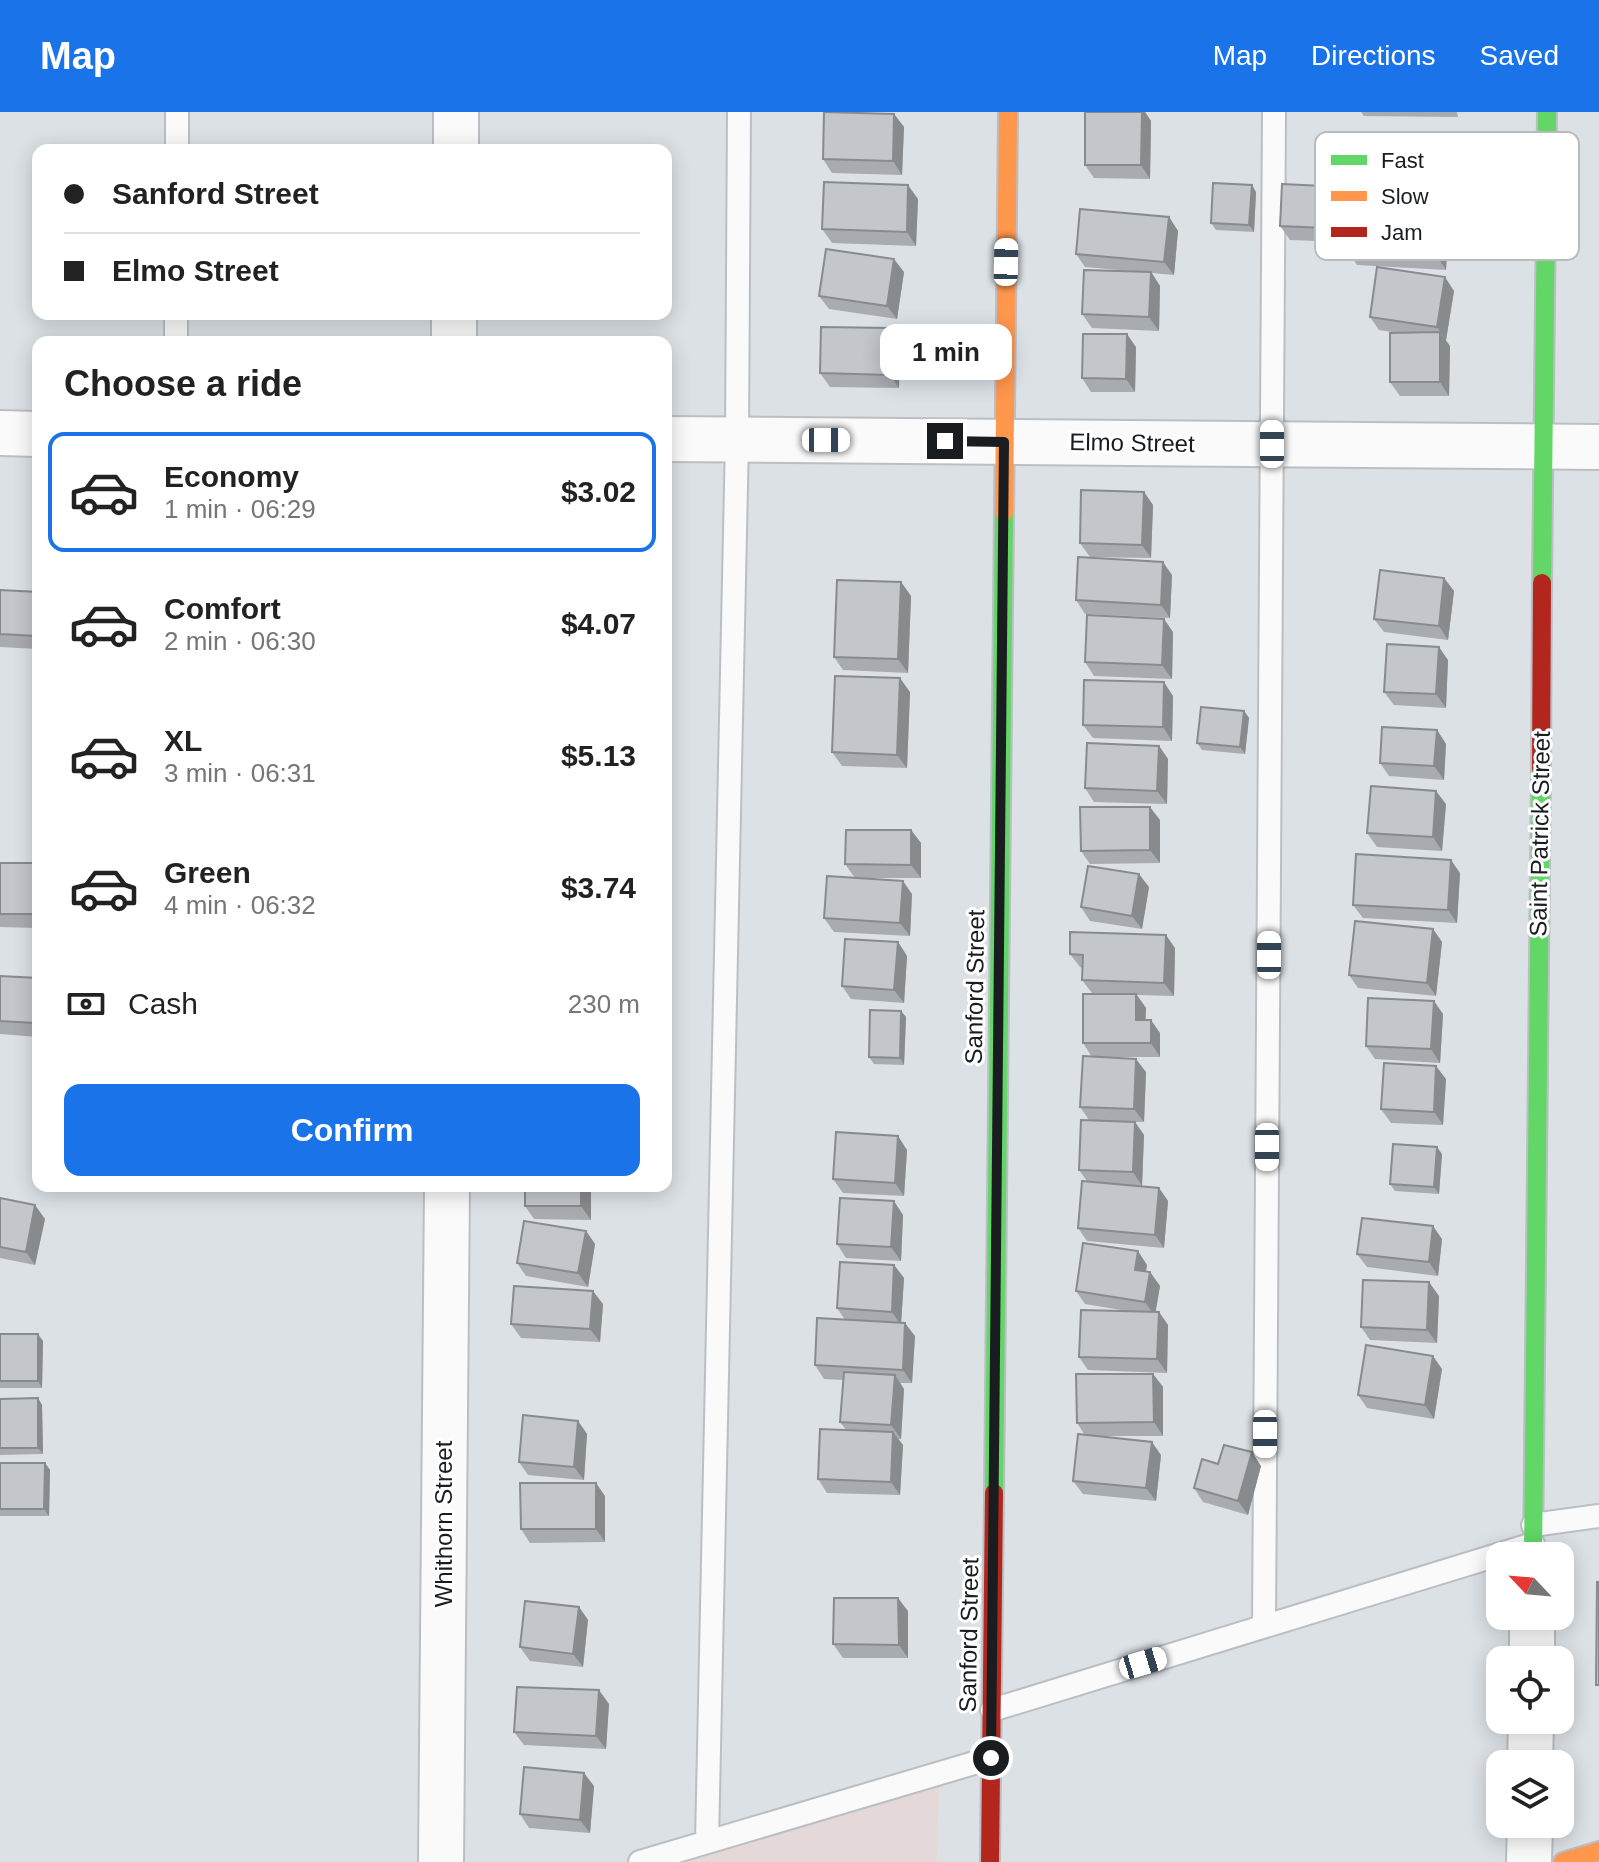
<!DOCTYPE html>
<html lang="en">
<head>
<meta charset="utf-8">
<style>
	body { margin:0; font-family:Helvetica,sans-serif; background:#f6f6f6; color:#222; height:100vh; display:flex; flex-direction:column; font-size:30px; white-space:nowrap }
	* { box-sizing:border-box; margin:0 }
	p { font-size:26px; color:#767676 }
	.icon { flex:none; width:44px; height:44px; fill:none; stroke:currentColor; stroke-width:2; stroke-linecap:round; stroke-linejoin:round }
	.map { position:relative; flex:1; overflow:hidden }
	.details { position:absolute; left:32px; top:224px; width:640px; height:856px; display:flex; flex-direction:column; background:#fff; border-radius:16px; box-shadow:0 4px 20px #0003 }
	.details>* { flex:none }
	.top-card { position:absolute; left:32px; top:32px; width:640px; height:176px; border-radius:16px; box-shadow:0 4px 20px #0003; display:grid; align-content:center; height:176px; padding:0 32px; background:#fff }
	.needle { width:52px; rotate:296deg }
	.buttons { position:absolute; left:1486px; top:1430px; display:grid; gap:16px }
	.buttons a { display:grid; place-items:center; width:88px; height:88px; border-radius:16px; background:#fff; box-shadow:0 4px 20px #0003; font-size:40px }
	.end { position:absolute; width:36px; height:36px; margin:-18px; border:10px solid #1a1d20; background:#fff; box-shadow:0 0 0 4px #fff }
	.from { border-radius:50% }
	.bubble { position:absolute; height:56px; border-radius:16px; background:#fff; box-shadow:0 4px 20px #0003; font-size:26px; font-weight:600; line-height:56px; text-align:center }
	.car { position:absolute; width:24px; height:48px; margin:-24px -12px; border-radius:10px; box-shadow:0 0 6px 2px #0007; background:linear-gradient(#fff 24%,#345 0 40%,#fff 0 76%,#345 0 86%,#fff 0) }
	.top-card b { display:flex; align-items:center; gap:28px; height:76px; font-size:30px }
	.top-card b+b { border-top:2px solid #e0e0e0 }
	.top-card i { width:20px; height:20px; background:#222 }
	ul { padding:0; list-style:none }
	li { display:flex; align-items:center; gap:24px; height:120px; margin:0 16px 12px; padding:0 16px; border:4px solid transparent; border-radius:16px }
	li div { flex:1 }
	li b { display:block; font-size:30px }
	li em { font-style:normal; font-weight:600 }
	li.selected { border-color:#1a73e8 }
	li>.icon { width:72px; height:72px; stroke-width:1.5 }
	h2 { padding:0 32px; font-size:36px; line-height:96px }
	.pay { display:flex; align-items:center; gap:20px; height:88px; padding:0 32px; font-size:30px }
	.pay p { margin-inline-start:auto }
	.cta { display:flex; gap:16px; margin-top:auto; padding:16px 32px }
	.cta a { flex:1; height:92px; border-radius:16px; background:#1a73e8; color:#fff; font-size:32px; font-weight:600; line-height:92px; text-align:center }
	header { display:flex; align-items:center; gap:48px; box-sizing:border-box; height:112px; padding:0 40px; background:#1a73e8; color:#fff }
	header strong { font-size:38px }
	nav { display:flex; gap:44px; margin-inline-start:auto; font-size:28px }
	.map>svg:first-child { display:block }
	.commercial { fill:#e4d8d8 }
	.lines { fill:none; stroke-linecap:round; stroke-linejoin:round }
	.lane-casing { stroke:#bbbfc3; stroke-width:26 }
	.street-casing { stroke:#bbbfc3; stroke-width:48 }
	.fast-casing { stroke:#bbbfc3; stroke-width:22 }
	.slow-casing { stroke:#bbbfc3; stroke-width:22 }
	.jam-casing { stroke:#bbbfc3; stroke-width:22 }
	.lane { stroke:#fafafb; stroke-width:22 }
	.street { stroke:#fafafb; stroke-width:44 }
	.fast { stroke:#63d668; stroke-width:18 }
	.slow { stroke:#ff974d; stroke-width:18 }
	.jam { stroke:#b3261e; stroke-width:18 }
	.wall { fill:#a8abaf }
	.shaded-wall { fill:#888b8e }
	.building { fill:#c3c7cb; stroke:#888b8e; stroke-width:2 }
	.route { stroke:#1a1d20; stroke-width:10 }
	.labels { text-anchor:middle; stroke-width:6; stroke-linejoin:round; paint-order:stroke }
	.street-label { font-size:24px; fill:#1a1d20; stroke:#fff }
	.key { fill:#fff; stroke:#babbbc; stroke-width:2 }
	.key-label { font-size:22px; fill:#1a1d20 }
</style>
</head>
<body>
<header>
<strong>Map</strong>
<nav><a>Map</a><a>Directions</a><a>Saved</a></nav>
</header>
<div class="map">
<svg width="1599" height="1750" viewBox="0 0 1599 1750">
	<rect width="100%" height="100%" fill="#dce1e6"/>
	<path class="commercial" d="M939,1673L937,1750H685Z"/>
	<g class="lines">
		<g class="lane-casing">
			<path id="lane" d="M177,38V0
				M176,230V202
				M1533,1413L1599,1404
				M1264,1514L1274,0
				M992,1598L1533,1432
				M707,1730L737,327L739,0
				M640,1750L991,1646"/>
		</g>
		<g class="street-casing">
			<path id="street" d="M456,38V0
				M454,230V202
				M0,321L38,322
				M666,327L1599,335
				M1532,1548V1504
				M1530,1652L1531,1608
				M441,1750L447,1074
				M1529,1750L1530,1712"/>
		</g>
		<g class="fast-casing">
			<path id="fast" d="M1542,471L1547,0
				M994,1381L1004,400
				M1533,1444L1541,656"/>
		</g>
		<g class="slow-casing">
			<path id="slow" d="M1004,400L1008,0
				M1563,1750L1599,1739"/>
		</g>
		<g class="jam-casing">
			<path id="jam" d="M1541,656L1542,471
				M990,1750L994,1381"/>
		</g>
		<use href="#lane" class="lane"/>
		<use href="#street" class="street"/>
		<use href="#fast" class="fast"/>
		<use href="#slow" class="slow"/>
		<use href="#jam" class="jam"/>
	</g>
	<path class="wall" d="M1085,0H1145L1151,9L1150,67L1094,66L1085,53Z
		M1361,0H1457L1458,5L1364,4Z
		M894,2L904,15L902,63L832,61L823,47Z
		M1256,80L1254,120L1216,118L1211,111Z
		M918,87L916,134L832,131L822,117Z
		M1354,89L1439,93L1449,106L1446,158L1357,153L1348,140V130L1290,128L1280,114Z
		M1169,105L1178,119L1174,163L1152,161L1160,174L1159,219L1092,216L1082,202L1130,159L1085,155L1076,142Z
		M904,160L897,207L829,197L819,184Z
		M1454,179L1446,228H1445L1450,234L1449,284H1400L1390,270L1398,221L1379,218L1370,205Z
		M900,230L899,276L830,275L820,261Z
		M1136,235L1135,280H1091L1082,266Z
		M1144,380L1153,393L1151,446L1090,445L1080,431Z
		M1172,463L1170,506L1085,502L1076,488Z
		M1444,466L1454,479L1448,528L1384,520L1374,507Z
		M901,470L911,484L908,561L843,558L834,545Z
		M0,478L38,480V537L0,535Z
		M1173,520L1172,567L1094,564L1085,550Z
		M1448,548L1446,596L1394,593L1384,580Z
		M910,580L907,656L842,654L832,640Z
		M1173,584L1172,629L1093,626L1083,613Z
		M1244,599L1249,606L1245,642L1202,638L1197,631Z
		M1437,618L1446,632L1444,668L1389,664L1380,651Z
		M1159,634L1168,647L1167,692L1094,690L1085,676Z
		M1446,692L1442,739L1377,735L1367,721Z
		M1160,708V751L1090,752L1081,739Z
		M911,718L921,731V766H857L912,782L910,824L834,820L824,806L855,766L845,752Z
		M0,751H38V816L0,815Z
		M1460,761L1457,811L1363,806L1353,793Z
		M1149,775L1142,817L1090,809L1081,795Z
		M1433,817L1442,830L1436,884L1358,876L1349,863Z
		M898,830L907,844L904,891L851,887L842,874Z
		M1175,836L1174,884L1137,883L1146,896L1145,908L1160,921V945H1092L1083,931L1112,882L1092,881L1082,868V856L1080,855L1070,842Z
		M0,864L38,867V925L0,922Z
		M901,899L906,905L904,953L874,952L869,945Z
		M1443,902L1440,951L1375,947L1366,934Z
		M1146,960L1144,1010H1135L1144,1023L1142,1074L1130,1073L1159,1076L1168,1089L1164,1136L1087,1129L1078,1116L1087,1069L1079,1058L1089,1008L1080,995Z
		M1446,967L1443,1013L1391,1011L1381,997Z
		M907,1038L904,1084L843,1081L833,1067Z
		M1442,1042L1439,1082L1395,1079L1390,1072Z
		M525,1074H591V1108L534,1107L525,1094Z
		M0,1086L45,1107L35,1153L0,1146Z
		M903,1103L901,1149L846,1146L837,1132Z
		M586,1119L595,1132L588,1175L526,1164L517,1151Z
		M1442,1127L1438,1164L1367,1155L1357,1142Z
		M894,1153L904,1166L901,1210L915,1224L912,1271H900L904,1277L901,1327H898L903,1333L900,1383L827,1381L818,1367L846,1318L840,1310L843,1268L824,1267L815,1253L845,1208L837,1196Z
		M1147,1153L1146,1159L1150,1160L1160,1174L1155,1200H1159L1168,1213L1167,1261L1088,1258L1079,1245L1127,1199L1085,1192L1076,1179Z
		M1439,1184L1437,1231L1370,1228L1361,1215Z
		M603,1192L600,1230L521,1226L511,1212Z
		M0,1222L43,1229L42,1276H0Z
		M1442,1257L1434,1307L1367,1296L1358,1283Z
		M1153,1262L1163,1275V1324H1099L1161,1343L1156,1389L1083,1382L1073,1369L1085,1323L1077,1311Z
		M38,1286L42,1293L43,1342L0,1343V1287Z
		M578,1309L587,1322L584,1368L528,1363L519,1350Z
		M0,1351H45L50,1358L49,1404H0Z
		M1218,1352L1261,1354L1248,1403L1203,1390L1194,1376Z
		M605,1384V1430L530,1431L521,1417Z
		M579,1495L588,1508L583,1555L530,1549L520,1535Z
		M908,1499V1546H843L833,1532Z
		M609,1592L606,1637L524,1633L514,1620Z
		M594,1674L590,1721L529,1716L520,1702Z"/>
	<path class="shaded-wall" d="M1142,0H1145L1151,9L1150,67L1141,53Z
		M894,2L904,15L902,63L893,49Z
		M908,73L918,87L916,134L907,120Z
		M1252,73L1256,80L1254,120L1249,113Z
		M1344,75L1354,89L1353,102L1344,89Z
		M1439,93L1449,106L1446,158L1437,144Z
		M1169,105L1178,119L1174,163L1164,150Z
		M894,147L904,160L897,207L887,194Z
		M1151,160L1160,174L1159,219L1149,205Z
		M1445,165L1454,179L1446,228L1437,215Z
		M890,216L900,230L899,276L890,263Z
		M1440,220L1450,234L1449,284L1440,270Z
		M1127,222L1136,235L1135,280L1126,267Z
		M1144,380L1153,393L1151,446L1142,433Z
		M1163,450L1172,463L1170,506L1161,493Z
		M1444,466L1454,479L1448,528L1439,514Z
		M901,470L911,484L908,561L898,547Z
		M1164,507L1173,520L1172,567L1162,553Z
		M1439,535L1448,548L1446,596L1436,582Z
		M900,566L910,580L907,656L897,643Z
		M1164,570L1173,584L1172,629L1163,615Z
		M1244,599L1249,606L1245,642L1240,635Z
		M1437,618L1446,632L1444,668L1434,654Z
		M1159,634L1168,647L1167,692L1157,679Z
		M1436,679L1446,692L1442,739L1433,725Z
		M1150,695L1160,708V751L1150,738Z
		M911,718L921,731V766L911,753Z
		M1451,748L1460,761L1457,811L1448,798Z
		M1139,762L1149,775L1142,817L1132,804Z
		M903,769L912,782L910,824L900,811Z
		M1433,817L1442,830L1436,884L1427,871Z
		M1166,823L1175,836L1174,884L1164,871Z
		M898,830L907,844L904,891L894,878Z
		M38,867V916L35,911Z
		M1136,882L1146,896L1145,921L1136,908Z
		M1434,889L1443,902L1440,951L1431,937Z
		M901,899L906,905L904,953L900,946Z
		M1151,908L1160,921V945L1151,931Z
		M1136,947L1146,960L1144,1010L1134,997Z
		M1436,954L1446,967L1443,1013L1434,1000Z
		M1135,1010L1144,1023L1142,1074L1133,1060Z
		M898,1024L907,1038L904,1084L895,1071Z
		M1437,1035L1442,1042L1439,1082L1434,1075Z
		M581,1074H591V1108L581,1094Z
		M1159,1076L1168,1089L1164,1136L1155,1123Z
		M894,1089L903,1103L901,1149L891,1135Z
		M35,1093L45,1107L35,1153L26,1140Z
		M1433,1114L1442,1127L1438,1164L1429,1150Z
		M586,1119L595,1132L588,1175L578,1161Z
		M1138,1139L1147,1153L1144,1171L1135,1158Z
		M894,1153L904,1166L901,1213L892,1200Z
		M1150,1160L1160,1174L1155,1204L1145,1190Z
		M1429,1170L1439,1184L1437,1231L1427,1218Z
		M593,1179L603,1192L600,1230L590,1217Z
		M1159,1200L1168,1213L1167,1261L1157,1247Z
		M905,1211L915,1224L912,1271L903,1258Z
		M38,1222L43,1229L42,1276L38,1269Z
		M1433,1244L1442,1257L1434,1307L1425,1293Z
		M1153,1262L1163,1275V1324L1154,1310Z
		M895,1263L904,1277L901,1327L891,1313Z
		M38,1286L42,1293L43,1342L38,1336Z
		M578,1309L587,1322L584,1368L574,1355Z
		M893,1320L903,1333L900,1383L891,1370Z
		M1152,1330L1161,1343L1156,1389L1146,1376Z
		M1252,1340L1261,1354L1248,1403L1238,1389Z
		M45,1351L50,1358L49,1404L44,1397Z
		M596,1371L605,1384V1430L596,1417Z
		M898,1486L908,1499V1546L899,1533Z
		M579,1495L588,1508L583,1555L573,1542Z
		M599,1578L609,1592L606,1637L596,1624Z
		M584,1661L594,1674L590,1721L580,1708Z"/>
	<path class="building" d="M824,0L894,2L893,49L823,47Z
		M1085,0H1142L1141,53H1085Z
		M824,70L908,73L907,120L822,117Z
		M1213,71L1252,73L1249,113L1211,111Z
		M1282,72L1344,75V89L1439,93L1437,144L1348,140L1349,117L1280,114Z
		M1080,97L1169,105L1164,150L1076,142Z
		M826,137L894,147L887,194L819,184Z
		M1377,155L1445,165L1437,215L1370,205Z
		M1084,158L1151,160L1149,205L1082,202Z
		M821,215L890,216V263L820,261Z
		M1440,220V270H1390V221Z
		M1083,222H1127L1126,267L1082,266Z
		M1081,378L1144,380L1142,433L1080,431Z
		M1078,445L1163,450L1161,493L1076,488Z
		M1380,458L1444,466L1439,514L1374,507Z
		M837,468L901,470L898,547L834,545Z
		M0,478L38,480V524L0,522Z
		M1087,503L1164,507L1162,553L1085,550Z
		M1387,532L1439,535L1436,582L1384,580Z
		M835,564L900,566L897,643L832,640Z
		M1084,568L1164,570L1163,615L1083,613Z
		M1201,595L1244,599L1240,635L1197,631Z
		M1382,615L1437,618L1434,654L1380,651Z
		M1087,631L1159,634L1157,679L1085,676Z
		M1371,674L1436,679L1433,725L1367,721Z
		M1080,695H1150V738L1081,739Z
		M846,718H911V753L845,752Z
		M1356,742L1451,748L1448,798L1353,793Z
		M0,751H38V802H0Z
		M1088,754L1139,762L1132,804L1081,795Z
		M827,764L903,769L900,811L824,806Z
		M1355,809L1433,817L1427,871L1349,863Z
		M1070,820L1166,823L1164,871L1082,868L1083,843L1070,842Z
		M845,827L898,830L894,878L842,874Z
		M0,864L38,866L35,911L0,909Z
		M1083,882H1136V908H1151V931H1083Z
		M1368,886L1434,889L1431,937L1366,934Z
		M870,898L901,899L900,946L869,945Z
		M1083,944L1136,947L1134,997L1080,995Z
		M1384,951L1436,954L1434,1000L1381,997Z
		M1081,1008L1135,1010L1133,1060L1079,1058Z
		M836,1020L898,1024L895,1071L833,1067Z
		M1393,1032L1437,1035L1434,1075L1390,1072Z
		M1082,1069L1159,1076L1155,1123L1078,1116Z
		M525,1074H581V1094H525Z
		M0,1086L35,1093L26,1140L0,1135Z
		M840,1086L894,1089L891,1135L837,1132Z
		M1362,1106L1433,1114L1429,1150L1357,1142Z
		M524,1109L586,1119L578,1161L517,1151Z
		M1083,1131L1138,1139L1135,1158L1150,1160L1145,1190L1076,1179Z
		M840,1150L894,1153L892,1200L837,1196Z
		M1363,1168L1429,1170L1427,1218L1361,1215Z
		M514,1174L593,1179L590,1217L511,1212Z
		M1081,1198L1159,1200L1157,1247L1079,1245Z
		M817,1206L905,1211L903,1258L815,1253Z
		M0,1222H38V1269H0Z
		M1366,1233L1433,1244L1425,1293L1358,1283Z
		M844,1260L895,1263L891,1313L840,1310Z
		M1076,1262H1153L1154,1310L1077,1311Z
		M38,1286V1336H0V1287Z
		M523,1303L578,1309L574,1355L519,1350Z
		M820,1317L893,1320L891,1370L818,1367Z
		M1078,1322L1152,1330L1146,1376L1073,1369Z
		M1224,1333L1252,1340L1238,1389L1194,1376L1202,1347L1218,1352Z
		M0,1351H45L44,1397H0Z
		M520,1371H596V1417H521Z
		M1597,1470H1599V1573H1596Z
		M834,1486H898L899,1533L833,1532Z
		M525,1489L579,1495L573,1542L520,1535Z
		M517,1575L599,1578L596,1624L514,1620Z
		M524,1655L584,1661L580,1708L520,1702Z"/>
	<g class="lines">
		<path class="route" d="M945,329L1004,330L991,1646"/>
	</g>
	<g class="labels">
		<g class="street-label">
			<text transform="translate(1132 331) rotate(1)" y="8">Elmo Street</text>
			<text transform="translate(1540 722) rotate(-89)" y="8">Saint Patrick Street</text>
			<text transform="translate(975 875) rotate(-89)" y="8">Sanford Street</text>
			<text transform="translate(444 1412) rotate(-90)" y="8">Whithorn Street</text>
			<text transform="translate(969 1523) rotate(-89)" y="8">Sanford Street</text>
		</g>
	</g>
	<rect x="1315" y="20" width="264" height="128" rx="12" class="key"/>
	<rect x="1331" y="43" width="36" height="10" fill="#63d668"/>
	<rect x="1331" y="79" width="36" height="10" fill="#ff974d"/>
	<rect x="1331" y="115" width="36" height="10" fill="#b3261e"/>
	<g class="key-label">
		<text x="1381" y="56">Fast</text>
		<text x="1381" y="92">Slow</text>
		<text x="1381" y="128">Jam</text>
	</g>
</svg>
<div class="buttons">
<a><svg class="needle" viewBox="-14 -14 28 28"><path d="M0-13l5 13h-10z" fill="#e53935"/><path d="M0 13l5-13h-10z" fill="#767676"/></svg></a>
<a><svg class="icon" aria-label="locate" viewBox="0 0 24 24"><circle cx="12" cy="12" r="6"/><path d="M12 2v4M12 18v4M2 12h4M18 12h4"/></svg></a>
<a><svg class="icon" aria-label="layers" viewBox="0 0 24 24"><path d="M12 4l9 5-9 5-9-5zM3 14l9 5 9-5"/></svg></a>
</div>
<i class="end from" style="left:991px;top:1646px"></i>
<i class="end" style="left:945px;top:329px"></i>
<div class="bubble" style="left:880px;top:212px;width:132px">1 min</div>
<i class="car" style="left:1006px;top:150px;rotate:1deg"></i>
<i class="car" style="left:826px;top:328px;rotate:90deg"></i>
<i class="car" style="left:1272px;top:332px;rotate:0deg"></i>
<i class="car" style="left:1269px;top:843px;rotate:0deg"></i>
<i class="car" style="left:1267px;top:1035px;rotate:180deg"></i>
<i class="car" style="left:1265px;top:1322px;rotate:180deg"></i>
<i class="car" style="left:1143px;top:1551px;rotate:73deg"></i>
<div class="top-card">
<b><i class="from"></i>Sanford Street</b>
<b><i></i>Elmo Street</b>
</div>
<section class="details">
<h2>Choose a ride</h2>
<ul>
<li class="selected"><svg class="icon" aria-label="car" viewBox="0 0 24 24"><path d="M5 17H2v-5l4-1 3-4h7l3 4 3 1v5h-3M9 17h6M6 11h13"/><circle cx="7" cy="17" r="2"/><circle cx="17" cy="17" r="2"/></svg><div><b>Economy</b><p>1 min · 06:29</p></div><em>$3.02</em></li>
<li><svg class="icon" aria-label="car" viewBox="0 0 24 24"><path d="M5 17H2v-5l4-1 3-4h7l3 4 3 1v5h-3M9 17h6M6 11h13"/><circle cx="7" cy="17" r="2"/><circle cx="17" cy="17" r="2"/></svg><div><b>Comfort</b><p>2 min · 06:30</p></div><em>$4.07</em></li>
<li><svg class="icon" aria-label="car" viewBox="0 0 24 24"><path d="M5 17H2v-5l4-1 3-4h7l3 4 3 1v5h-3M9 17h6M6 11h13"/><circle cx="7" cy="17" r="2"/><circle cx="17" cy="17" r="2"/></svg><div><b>XL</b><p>3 min · 06:31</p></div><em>$5.13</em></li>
<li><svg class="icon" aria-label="car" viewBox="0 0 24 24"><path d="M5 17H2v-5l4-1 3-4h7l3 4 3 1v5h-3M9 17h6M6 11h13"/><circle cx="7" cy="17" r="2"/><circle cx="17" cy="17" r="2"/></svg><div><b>Green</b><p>4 min · 06:32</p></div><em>$3.74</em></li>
</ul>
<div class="pay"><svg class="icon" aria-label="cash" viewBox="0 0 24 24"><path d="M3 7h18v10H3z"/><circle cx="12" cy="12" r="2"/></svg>Cash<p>230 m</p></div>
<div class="cta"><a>Confirm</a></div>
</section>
</div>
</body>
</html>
